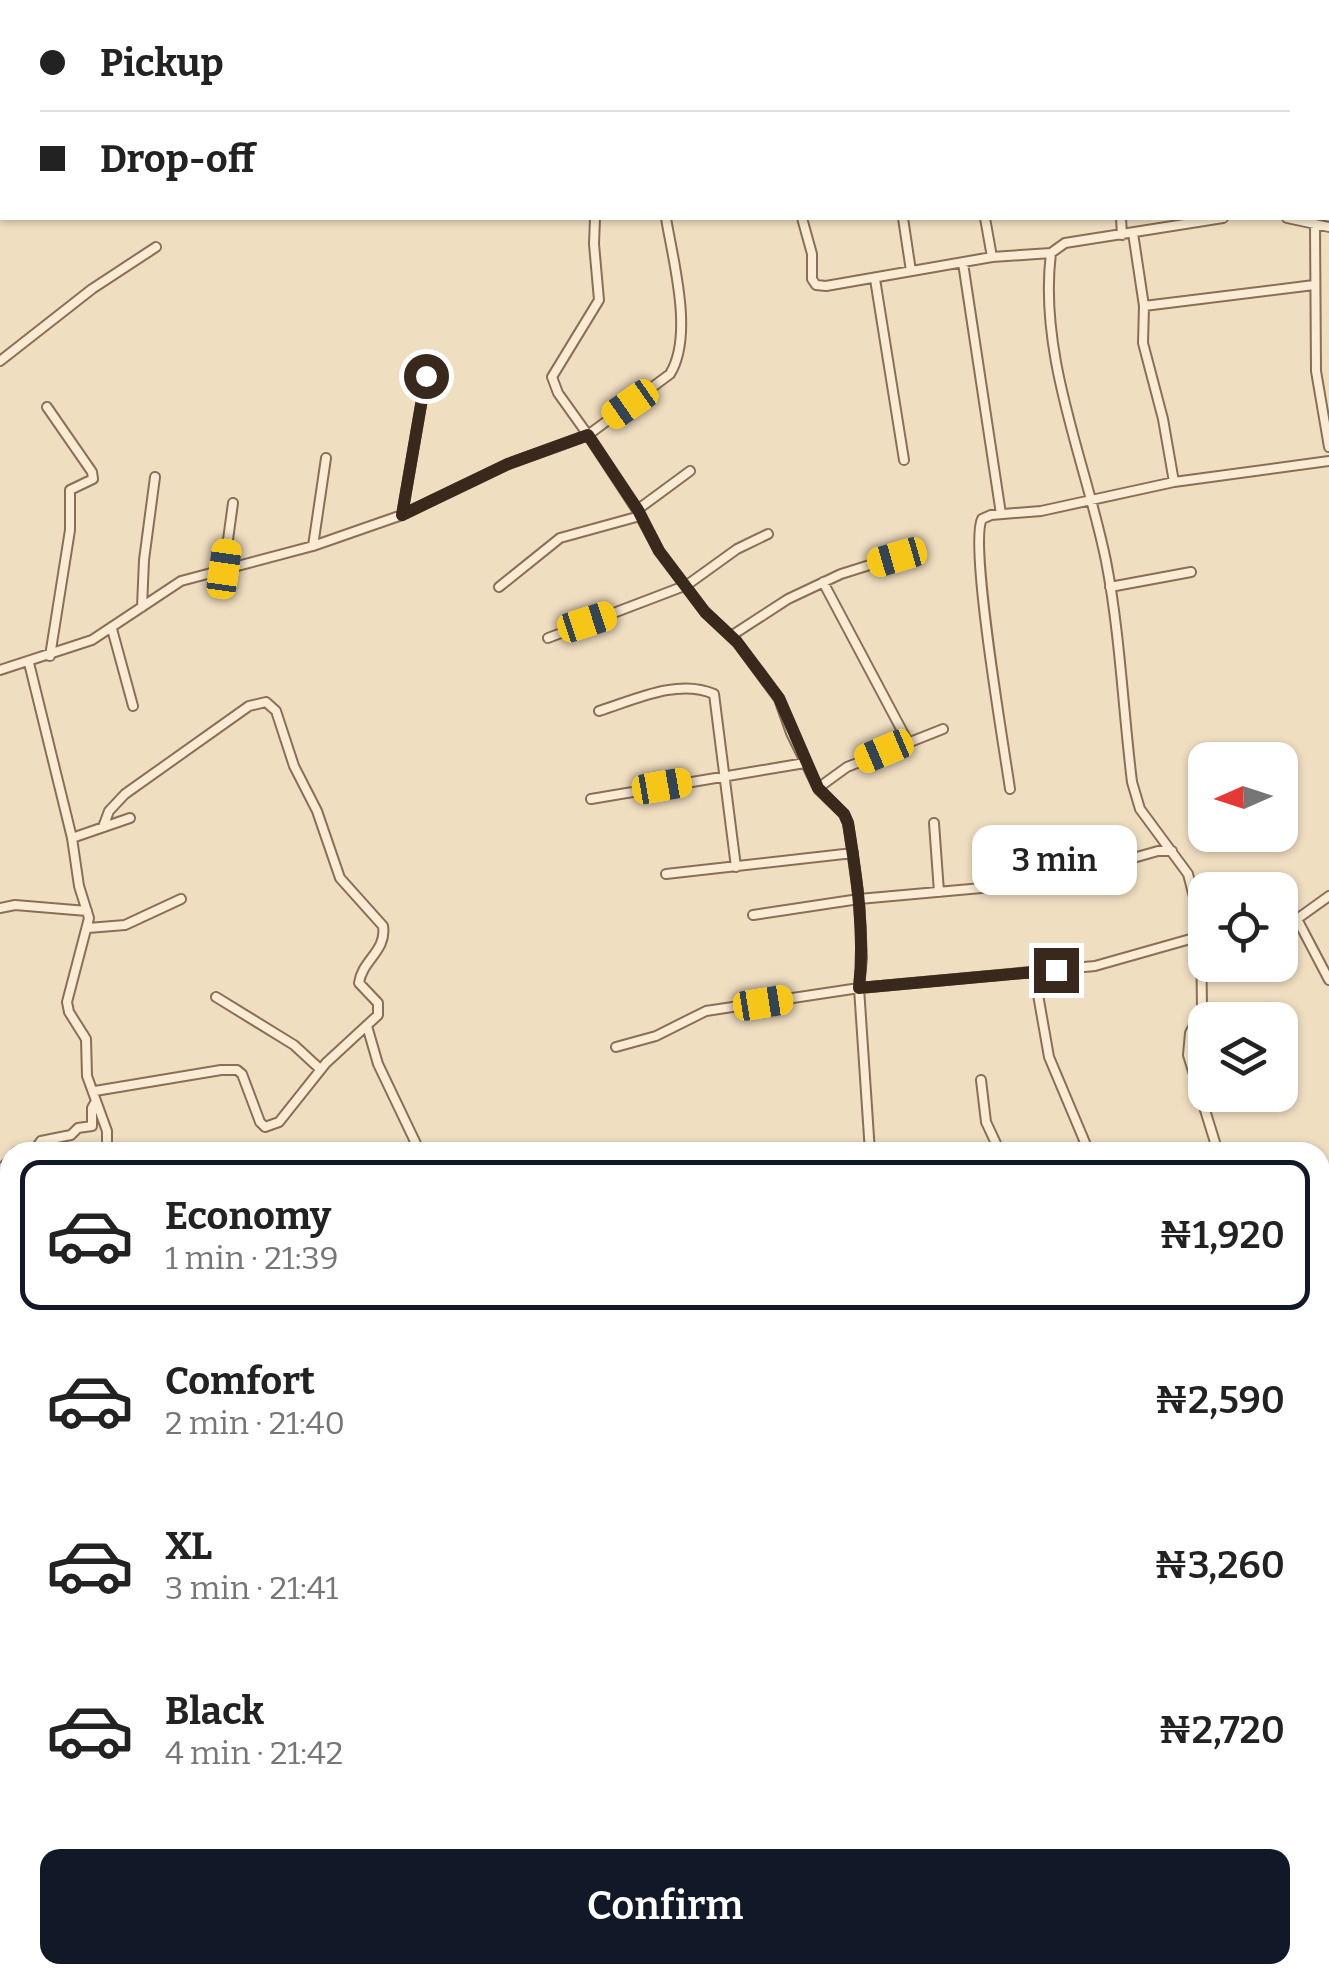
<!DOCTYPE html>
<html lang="en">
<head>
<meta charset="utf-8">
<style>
	body { margin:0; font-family:Bitter,serif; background:#f6f6f6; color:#222; height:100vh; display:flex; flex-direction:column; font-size:38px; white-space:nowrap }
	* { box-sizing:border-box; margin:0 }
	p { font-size:32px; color:#767676 }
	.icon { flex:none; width:55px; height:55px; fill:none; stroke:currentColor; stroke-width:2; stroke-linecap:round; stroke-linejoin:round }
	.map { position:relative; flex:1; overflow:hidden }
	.sheet { position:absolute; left:0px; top:1142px; width:1330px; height:842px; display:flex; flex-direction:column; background:#fff; border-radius:30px 30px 0 0; box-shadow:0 2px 8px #0004 }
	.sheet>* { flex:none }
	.hud { position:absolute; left:0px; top:0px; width:1330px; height:220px; box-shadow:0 2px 8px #0004; display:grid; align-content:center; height:220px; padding:0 40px; background:#fff }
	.needle { width:65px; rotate:267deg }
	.fabs { position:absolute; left:1188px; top:742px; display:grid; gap:20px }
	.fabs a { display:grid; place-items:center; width:110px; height:110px; border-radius:20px; background:#fff; box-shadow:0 2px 8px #0004; font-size:50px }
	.end { position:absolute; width:45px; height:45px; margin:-22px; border:12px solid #39281c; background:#fff; box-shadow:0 0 0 5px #fff }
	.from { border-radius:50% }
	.bubble { position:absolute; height:70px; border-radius:20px; background:#fff; box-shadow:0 2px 8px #0004; font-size:32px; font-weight:600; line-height:70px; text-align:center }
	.car { position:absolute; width:30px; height:60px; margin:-30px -15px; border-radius:12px; box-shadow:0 0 8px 2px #0007; background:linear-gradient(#f5c518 24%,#345 0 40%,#f5c518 0 76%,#345 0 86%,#f5c518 0) }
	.hud b { display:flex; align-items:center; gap:35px; height:95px; font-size:38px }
	.hud b+b { border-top:2px solid #e0e0e0 }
	.hud i { width:25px; height:25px; background:#222 }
	ul { padding:18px 0 0; list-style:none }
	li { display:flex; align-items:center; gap:30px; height:150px; margin:0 20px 15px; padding:0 20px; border:5px solid transparent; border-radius:20px }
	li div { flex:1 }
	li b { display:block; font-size:38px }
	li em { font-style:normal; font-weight:600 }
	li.on { border-color:#111827 }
	li>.icon { width:90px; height:90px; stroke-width:1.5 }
	.action { display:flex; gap:20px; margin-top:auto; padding:20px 40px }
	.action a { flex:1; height:115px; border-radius:20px; background:#111827; color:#fff; font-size:40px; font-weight:600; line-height:115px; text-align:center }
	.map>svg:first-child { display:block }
	.green { fill:#cdcf94 }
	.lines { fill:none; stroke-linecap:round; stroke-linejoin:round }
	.minor-casing { stroke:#8a6e57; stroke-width:12 }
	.tertiary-casing { stroke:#8a6e57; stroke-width:14 }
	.minor { stroke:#faecd4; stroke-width:8 }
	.tertiary { stroke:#faecd4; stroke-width:9 }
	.route { stroke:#39281c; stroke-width:12 }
</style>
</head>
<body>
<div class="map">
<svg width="1329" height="1984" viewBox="0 0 1329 1984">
	<rect width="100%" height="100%" fill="#f0dec1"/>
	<path class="green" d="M596,1975H817V1984H589Z
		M958,1975H1041L1043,1984H956Z"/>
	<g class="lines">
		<g class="minor-casing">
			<path id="minor" d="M54,0L58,2
				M538,0L544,2
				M657,0V2
				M786,0V2
				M869,0V2
				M959,0V2
				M1040,0V2
				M72,2L73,0
				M323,2L325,0
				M1221,2L1222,0
				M0,140L2,138
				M666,218C673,261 694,335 670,374L588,435L637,510L659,551L705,612L737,642L779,699L791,733L819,790L844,814L848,823L859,899L862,958L859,988L870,1152
				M802,218L812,254V279L816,285L826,286L992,257L1051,253L1065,243L1223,218
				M903,218L911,271
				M985,218L992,257
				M1121,218L1122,235
				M1287,218L1329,227
				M1315,226L1316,371L1329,447
				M1133,233L1144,306L1143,343L1163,419L1174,482
				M1051,253C1038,356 1086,462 1106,561C1120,633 1123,709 1132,782L1140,809L1188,874L1201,924L1202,1010L1190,1033L1188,1055L1218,1152
				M963,263L1001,514
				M875,279L904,460
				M1144,306L1314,285
				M0,361L92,289L156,247
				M47,407L92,472L93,479L70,490V530L50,656
				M637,510L690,471
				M402,515L426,376
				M313,546L326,458
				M224,569L233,503
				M823,582L908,742
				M499,587L560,538L640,516
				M1110,587L1191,572
				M142,607L144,560L155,477
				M112,629L133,706
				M731,636L788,599L841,574L908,553
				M548,638L687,585L737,549L768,534
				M29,663L72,838
				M0,670L92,640L181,581L313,546L402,515L508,464L588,435L558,393L552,377L599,300L594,244L595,218
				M599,711C634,700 678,678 714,694L736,867
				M818,788L847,767L943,729
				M1010,789C1004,747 969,544 982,519L991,515L1041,511L1174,482L1329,461
				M591,799L805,763
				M934,823L939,892
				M666,874L853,853
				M0,908L15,905L87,911
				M1280,913L1297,919L1329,980
				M753,915L859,899L1048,882L1158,851H1172
				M1297,919L1329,896
				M88,928L125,925L181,899
				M1034,972L1049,1057L1089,1152
				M216,997L294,1045L320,1069
				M367,1026L378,1064L420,1152
				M616,1047L656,1036L706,1011L859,988L1095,966L1201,936
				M981,1080L986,1122L1000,1152
				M95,1091L221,1070H237L242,1074L260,1122L265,1127L279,1122L326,1063L378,1015V1003L359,983C362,960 387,951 383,926L340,878L317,811L294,766L276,711L266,702L249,706L125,794L109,811L103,827
				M16,1152L36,1148L41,1141L71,1135L78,1128L92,1126V1108L96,1101
				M107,1152V1131L87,1076L86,1039L69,1012L67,1002L89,918L79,886L72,838L130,818
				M0,1169L10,1161
				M0,1324L10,1346
				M0,1385L10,1382
				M0,1436L10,1432
				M0,1490L10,1486
				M1320,1530L1329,1490
				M0,1668L10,1697
				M0,1710L10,1706
				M1320,1850L1329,1848
				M1320,1910L1329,1912
				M80,1975L87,1984
				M47,1984L61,1975
				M134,1984L146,1975
				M320,1984L321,1977
				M411,1984L412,1975
				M1214,1984L1219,1975"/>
		</g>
		<g class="tertiary-casing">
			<path id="tertiary" d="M1320,1458L1329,1460
				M0,1905L10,1898"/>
		</g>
		<use href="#minor" class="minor"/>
		<use href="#tertiary" class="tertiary"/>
	</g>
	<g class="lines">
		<path class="route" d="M426,376L402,515L508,464L588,435L638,510L659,551L705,612L737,642L779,698L818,788L844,814L848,823C857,878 865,933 859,988L1056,970"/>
	</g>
</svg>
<div class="fabs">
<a><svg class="needle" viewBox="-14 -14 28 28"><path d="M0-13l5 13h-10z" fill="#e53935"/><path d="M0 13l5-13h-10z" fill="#767676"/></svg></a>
<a><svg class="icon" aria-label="locate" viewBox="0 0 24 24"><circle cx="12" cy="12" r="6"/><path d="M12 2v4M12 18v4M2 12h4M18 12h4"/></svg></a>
<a><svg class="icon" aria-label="layers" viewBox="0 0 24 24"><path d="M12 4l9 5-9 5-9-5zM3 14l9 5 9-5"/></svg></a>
</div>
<i class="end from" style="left:426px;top:376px"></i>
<i class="end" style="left:1056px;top:970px"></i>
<div class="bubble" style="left:972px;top:825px;width:165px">3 min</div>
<i class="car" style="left:630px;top:404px;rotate:235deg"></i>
<i class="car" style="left:897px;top:557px;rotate:254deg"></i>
<i class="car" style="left:224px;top:569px;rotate:8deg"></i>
<i class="car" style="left:587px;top:622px;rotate:72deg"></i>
<i class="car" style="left:884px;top:751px;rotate:247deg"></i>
<i class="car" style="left:662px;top:786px;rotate:80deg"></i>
<i class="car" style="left:763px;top:1003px;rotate:81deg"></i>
<div class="hud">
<b><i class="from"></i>Pickup</b>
<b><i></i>Drop-off</b>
</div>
<section class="sheet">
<ul>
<li class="on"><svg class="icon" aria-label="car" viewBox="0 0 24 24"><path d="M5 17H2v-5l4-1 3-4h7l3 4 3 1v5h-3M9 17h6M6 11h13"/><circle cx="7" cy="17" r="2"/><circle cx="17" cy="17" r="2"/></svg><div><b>Economy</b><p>1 min · 21:39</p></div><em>₦1,920</em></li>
<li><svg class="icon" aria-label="car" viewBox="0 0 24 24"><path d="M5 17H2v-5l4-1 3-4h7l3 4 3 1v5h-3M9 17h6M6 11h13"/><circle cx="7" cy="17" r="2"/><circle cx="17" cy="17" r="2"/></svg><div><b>Comfort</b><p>2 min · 21:40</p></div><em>₦2,590</em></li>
<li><svg class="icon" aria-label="car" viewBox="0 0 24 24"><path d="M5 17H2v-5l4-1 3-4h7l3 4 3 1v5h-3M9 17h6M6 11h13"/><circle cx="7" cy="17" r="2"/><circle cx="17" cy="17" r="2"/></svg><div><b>XL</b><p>3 min · 21:41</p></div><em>₦3,260</em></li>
<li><svg class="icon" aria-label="car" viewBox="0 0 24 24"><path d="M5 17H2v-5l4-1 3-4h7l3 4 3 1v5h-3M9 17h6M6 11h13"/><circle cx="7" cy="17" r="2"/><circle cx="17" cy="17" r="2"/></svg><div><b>Black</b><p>4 min · 21:42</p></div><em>₦2,720</em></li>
</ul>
<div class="action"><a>Confirm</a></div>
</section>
</div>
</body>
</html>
